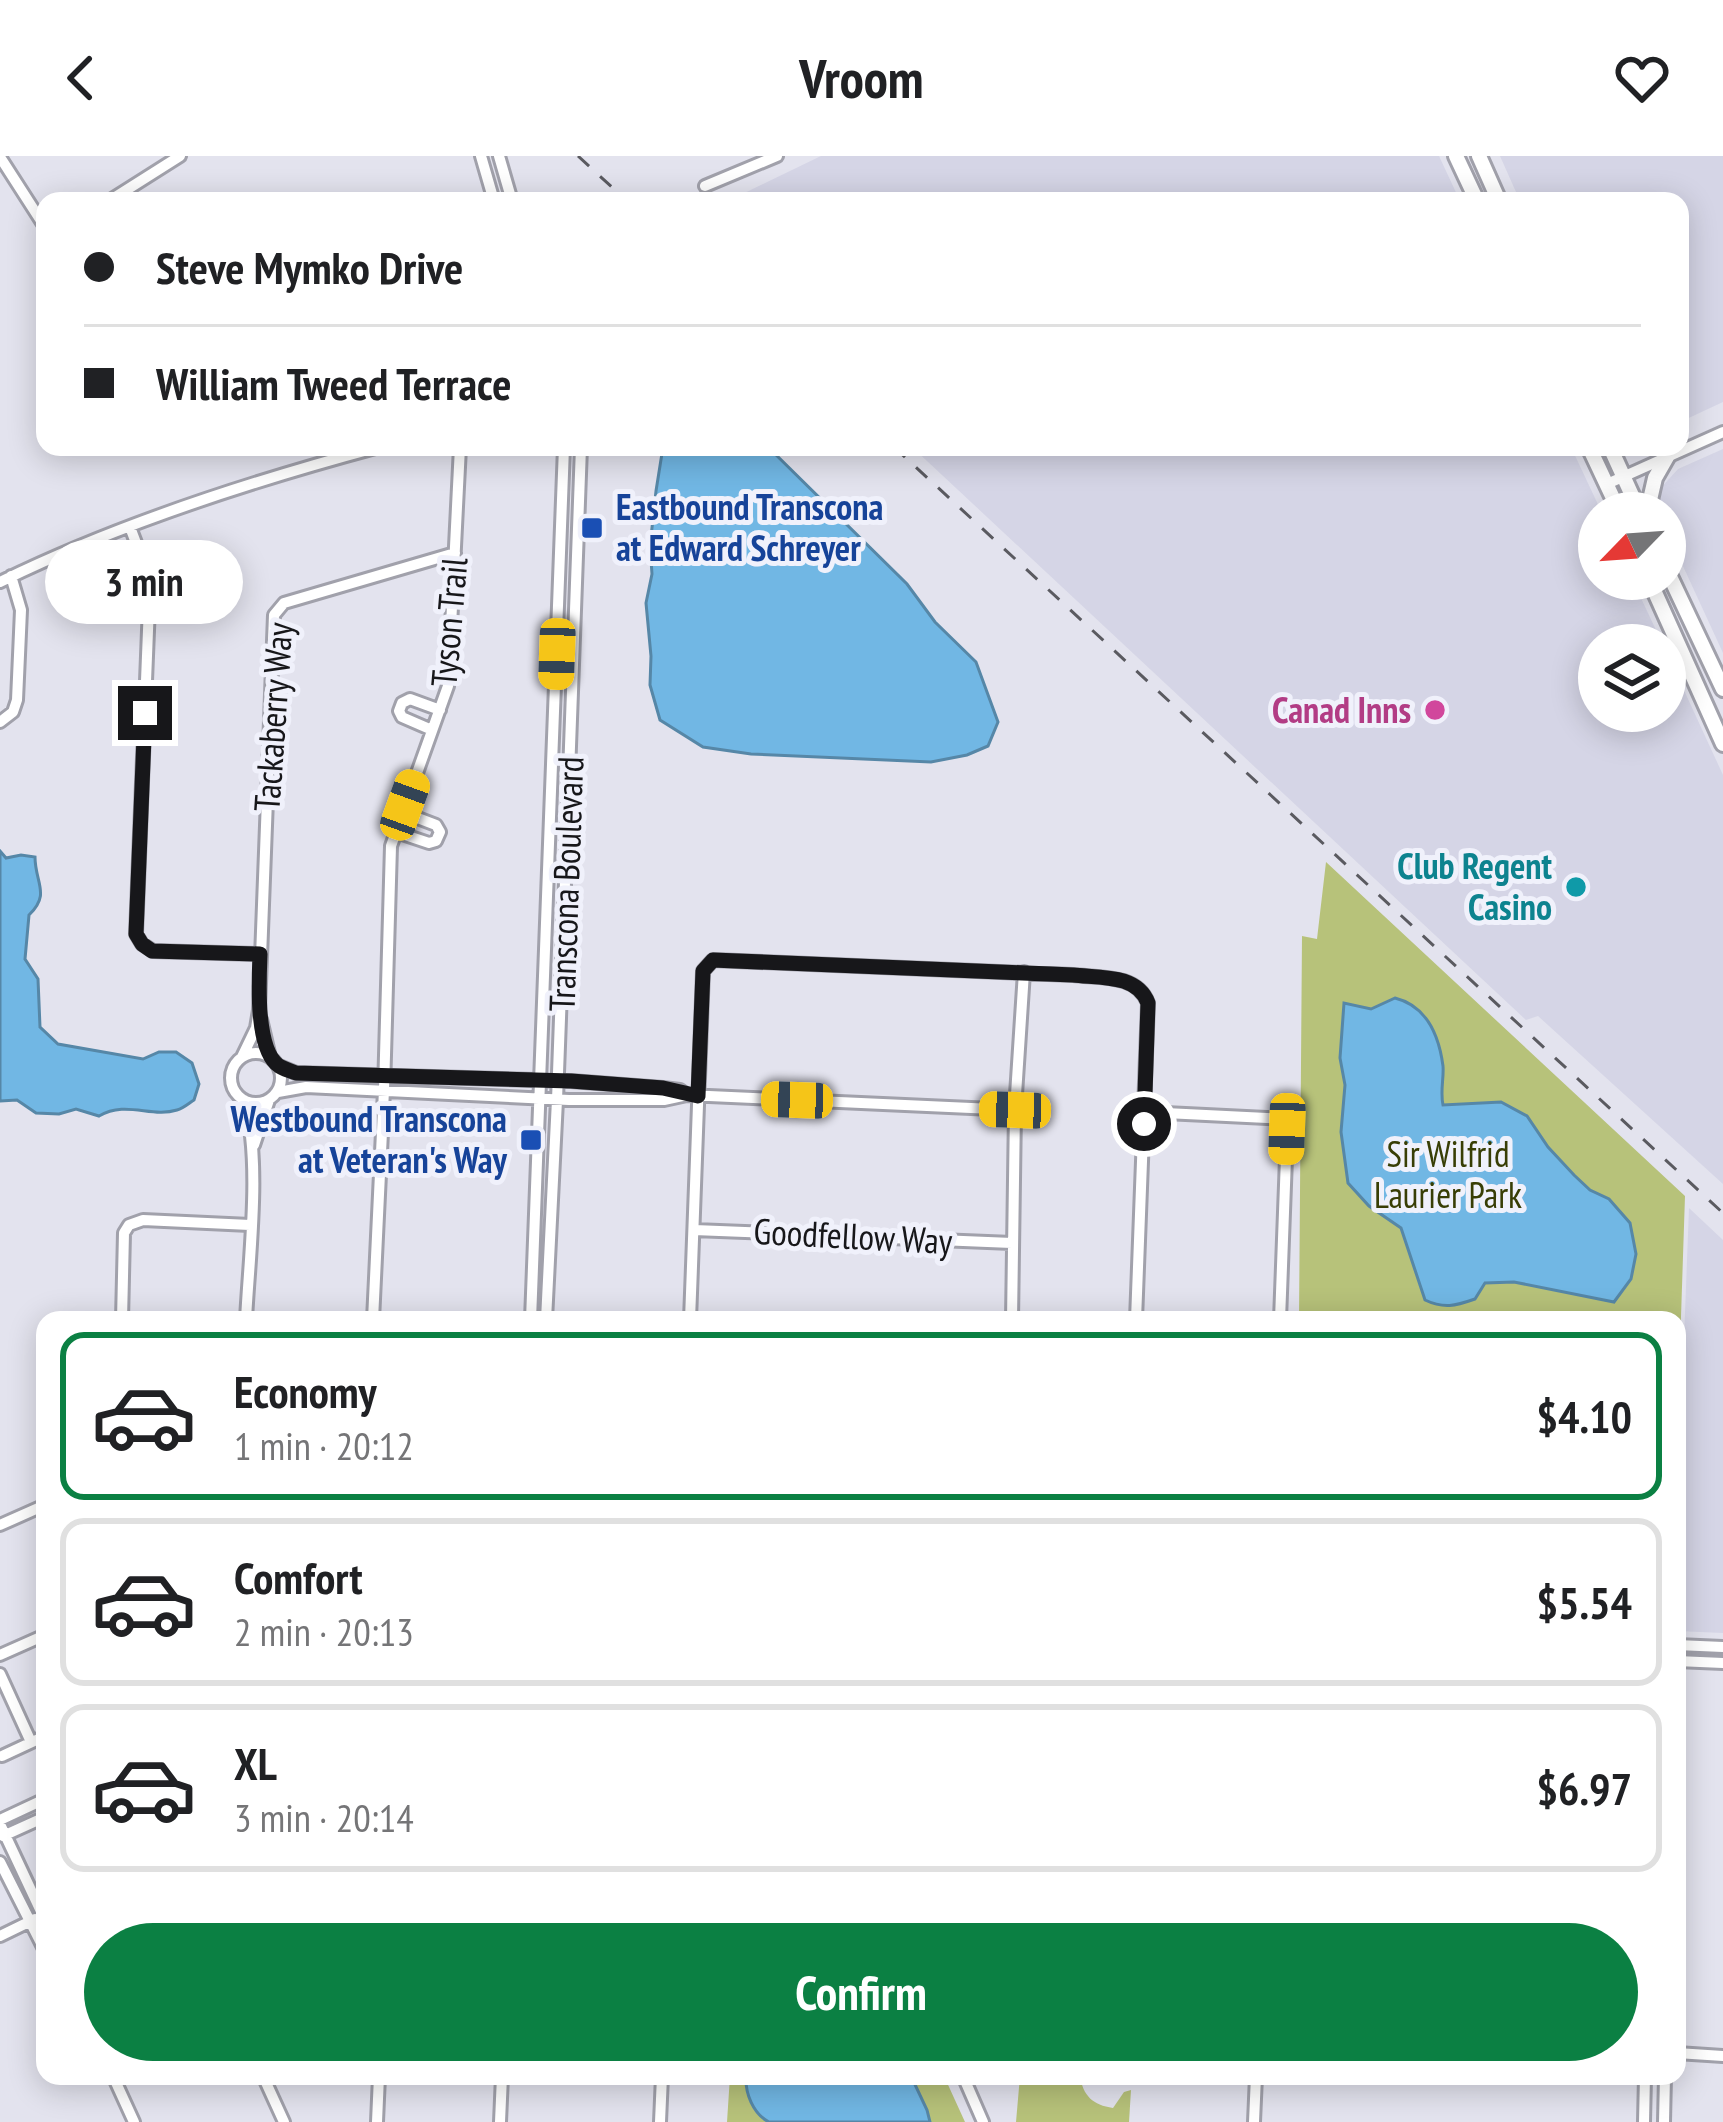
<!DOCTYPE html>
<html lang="en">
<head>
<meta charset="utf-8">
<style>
	body { margin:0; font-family:"PT Sans Narrow",sans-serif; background:#f2f2f2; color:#202124; height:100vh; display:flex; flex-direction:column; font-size:45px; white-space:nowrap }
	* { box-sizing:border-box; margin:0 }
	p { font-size:39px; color:#757577 }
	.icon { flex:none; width:66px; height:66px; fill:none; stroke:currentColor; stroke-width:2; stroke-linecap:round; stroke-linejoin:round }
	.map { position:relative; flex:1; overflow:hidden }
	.drawer { position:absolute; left:36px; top:1155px; width:1650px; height:774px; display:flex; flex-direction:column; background:#fff; border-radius:24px; box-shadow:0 6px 30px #0003 }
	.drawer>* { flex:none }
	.banner { position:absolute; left:36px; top:36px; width:1653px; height:264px; border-radius:24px; box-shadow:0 6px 30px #0003; display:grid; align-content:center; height:264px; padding:0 48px; background:#fff }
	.needle { width:78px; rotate:245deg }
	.fabs { position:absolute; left:1578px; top:336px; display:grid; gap:24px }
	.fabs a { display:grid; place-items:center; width:108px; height:108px; border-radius:50%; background:#fff; box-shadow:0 6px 30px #0003; font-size:60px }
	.end { position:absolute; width:54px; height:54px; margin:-27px; border:15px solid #17171a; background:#fff; box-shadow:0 0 0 6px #fff }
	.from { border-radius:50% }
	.bubble { position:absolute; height:84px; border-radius:42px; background:#fff; box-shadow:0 6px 30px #0003; font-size:39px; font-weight:700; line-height:84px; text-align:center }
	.car { position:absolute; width:36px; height:72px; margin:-36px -18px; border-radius:15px; box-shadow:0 0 9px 3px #0007; background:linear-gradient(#f5c518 24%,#345 0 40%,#f5c518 0 76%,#345 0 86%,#f5c518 0) }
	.banner b { display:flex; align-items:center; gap:42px; height:114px; font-size:45px }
	.banner b+b { border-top:3px solid #e0e0e0 }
	.banner i { width:30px; height:30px; background:#202124 }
	ul { padding:21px 0 0; list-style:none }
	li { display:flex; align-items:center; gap:36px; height:168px; margin:0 24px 18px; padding:0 24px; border:6px solid #e0e0e0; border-radius:24px }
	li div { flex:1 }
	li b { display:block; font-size:45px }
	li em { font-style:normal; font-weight:700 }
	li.current { border-color:#0b8043 }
	li>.icon { width:108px; height:108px; stroke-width:1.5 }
	.button { display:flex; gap:24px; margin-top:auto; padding:24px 48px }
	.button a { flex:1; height:138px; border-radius:72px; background:#0b8043; color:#fff; font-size:48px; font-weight:700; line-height:138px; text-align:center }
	header { display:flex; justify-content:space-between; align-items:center; height:156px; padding:0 48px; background:#fff; font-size:54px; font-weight:700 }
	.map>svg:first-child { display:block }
	.built { fill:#d5d5e6 }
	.green { fill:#b7c27a }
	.water { fill:#71b7e4; stroke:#5687a7; stroke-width:3 }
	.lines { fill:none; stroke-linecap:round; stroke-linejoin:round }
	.minor-casing { stroke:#a1a1ab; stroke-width:16 }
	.major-casing { stroke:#a1a1ab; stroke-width:20 }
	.minor { stroke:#fff; stroke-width:10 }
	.major { stroke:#fff; stroke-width:14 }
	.rail { stroke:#5a5a60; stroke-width:3; stroke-dasharray:15 15; stroke-linecap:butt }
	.route { stroke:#17171a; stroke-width:15 }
	.transit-dot { fill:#1a4fb4; stroke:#f0f1fb; stroke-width:4.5 }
	.hotel-dot { fill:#d1479c; stroke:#f0f1fb; stroke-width:4.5 }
	.culture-dot { fill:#0f9aa8; stroke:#f0f1fb; stroke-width:4.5 }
	.labels { text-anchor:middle; stroke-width:10; stroke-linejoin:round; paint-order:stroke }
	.transit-label { font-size:36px; font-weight:bold; fill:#164399; stroke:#f0f1fb; text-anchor:start }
	.street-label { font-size:36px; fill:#17171a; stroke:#f0f1fb }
	.hotel-label { font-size:36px; font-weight:bold; fill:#b23c85; stroke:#f0f1fb; text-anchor:end }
	.culture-label { font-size:36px; font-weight:bold; fill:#0d838f; stroke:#f0f1fb; text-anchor:end }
	.park-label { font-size:36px; fill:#383e05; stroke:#f0f1fb }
</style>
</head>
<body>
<header><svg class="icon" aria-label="back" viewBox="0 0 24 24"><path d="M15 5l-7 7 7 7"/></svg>Vroom<svg class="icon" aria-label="heart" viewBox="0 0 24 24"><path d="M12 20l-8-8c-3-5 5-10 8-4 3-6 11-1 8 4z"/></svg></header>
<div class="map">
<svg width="1723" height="1966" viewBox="0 0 1723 1966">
	<rect width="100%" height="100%" fill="#e3e3ee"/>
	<path class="built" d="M821,0H1439L1460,45H728Z
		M1500,0H1723V246L1680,266V45H1520Z
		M912,291H1571L1602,357H1599V423H1632L1663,489H1599V555H1665V493L1723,619V1028L1538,860L1526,864Z
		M1723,293V497L1665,371V357L1658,355V335L1678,313Z
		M1689,1052L1723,1084V1477L1677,1475V1368Z"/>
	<path class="green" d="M1326,706L1685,1040L1680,1191H1677V1164H1299L1302,780L1317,783Z
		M730,1920H944L965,1966H727Z
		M1020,1920H1080C1083,1940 1093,1949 1113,1952L1124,1936L1131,1934L1129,1966H1016Z"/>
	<path class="water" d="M663,291H768L907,428L935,466L976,506L998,566L988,590L967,599L931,606L751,598L703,591L660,564L650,529L651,500L646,447L652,418L650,390L656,335Z
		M0,695L6,702L21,699L35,701C35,727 51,738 29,759L25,803L38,823L40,871L58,888L143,903L159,896H176L192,907L199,928L194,944C189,947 184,952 177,954C151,962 126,944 99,960L76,953L59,958L36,957L17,944L0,945Z
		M1395,842C1427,850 1439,880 1443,910C1444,923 1440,935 1443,949L1501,946L1527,960L1548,991L1574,1019L1590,1034L1609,1043L1630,1067L1636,1098L1631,1123L1614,1146L1514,1126L1485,1127L1475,1143C1455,1150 1444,1153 1425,1144L1401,1072L1369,1050L1348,1027L1341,976L1345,929L1340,902L1344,847L1371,853Z
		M746,1920H911L927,1954L930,1966H769C753,1958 745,1937 746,1920Z"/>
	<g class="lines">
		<g class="minor-casing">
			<path id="minor" d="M481,0L494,45
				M499,0L512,45
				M0,1L45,71
				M705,30L777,0
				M109,45L180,0
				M1607,328L1723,276
				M130,371L150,424L136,778L142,788L153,795L260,798
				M0,426C118,368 252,325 379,291
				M0,566L13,556L17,544L21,454L11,420
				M432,574L402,561L399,555L402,547L410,543L440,554
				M396,676L429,687L436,685L440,676L436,669L402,656
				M261,863L270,901
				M231 922a25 25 0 1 1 50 0a25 25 0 1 1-50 0Z
				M242,901L256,872L259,854L274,459L284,447L455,397
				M279,910L296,917L571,925L663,932L680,934L687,939
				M278,936L306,931L569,944H664L687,939L1015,954
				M244,944C262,1003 249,1101 246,1164
				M1145,956L1288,963
				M254,989L269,944
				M694,1074L1012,1087
				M122,1164L124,1077L129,1069L143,1064L250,1069
				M373,1164L384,934L391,690L448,530L460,291
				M531,1164L564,291
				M546,1164L557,944L581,291
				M690,1164L703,815L713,804L1073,819C1101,822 1137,818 1148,847L1136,1164
				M1012,1164L1015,954L1024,816
				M1280,1164L1288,948
				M0,1369L45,1349
				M1677,1489L1723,1491
				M0,1499L45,1479
				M1677,1505L1723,1507
				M0,1518L31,1586
				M2,1600L45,1580
				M0,1664L45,1643
				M0,1668L45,1764
				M3,1680L45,1661
				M0,1706L45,1795
				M0,1780L35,1763
				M1677,1897L1723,1900
				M113,1920L134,1966
				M263,1920L284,1966
				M963,1920L983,1966
				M377,1966L379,1920
				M500,1966L502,1920
				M660,1966L662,1920
				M1254,1966L1256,1920
				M1644,1966L1645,1920
				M1664,1966L1665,1920"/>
		</g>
		<g class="major-casing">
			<path id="major" d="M1456,0L1477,45
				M1479,0L1499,45
				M1589,291L1620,357
				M1610,291L1640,357
				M1647,357L1655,322L1667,301
				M1665,410L1723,533
				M1649,423L1723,588"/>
		</g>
		<use href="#minor" class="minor"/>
		<use href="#major" class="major"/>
		<path class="rail" d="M578,0L627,45
			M894,291L1723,1057"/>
	</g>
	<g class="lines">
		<path class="route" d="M145,557L136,778L142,788L152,795L260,798C259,824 255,893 279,910C284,913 290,915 296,917L571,925L663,932L698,940L703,815L713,804L1073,819C1100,822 1137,818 1148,847L1144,968"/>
	</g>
	<g class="transit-dot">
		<rect x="580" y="360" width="24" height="24" rx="6"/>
		<rect x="519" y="972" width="24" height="24" rx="6"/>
	</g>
	<circle class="hotel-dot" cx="1435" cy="554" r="12"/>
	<circle class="culture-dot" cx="1576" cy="731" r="12"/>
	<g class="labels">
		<g class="transit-label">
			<text x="616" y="364">Eastbound Transcona<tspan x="616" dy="41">at Edward Schreyer</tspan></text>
			<text x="507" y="976" text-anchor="end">Westbound Transcona<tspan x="507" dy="41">at Veteran's Way</tspan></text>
		</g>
		<g class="street-label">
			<text transform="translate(449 466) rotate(-85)" y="13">Tyson Trail</text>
			<text transform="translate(273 561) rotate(-86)" y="13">Tackaberry Way</text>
			<text transform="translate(566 728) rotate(-88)" y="13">Transcona Boulevard</text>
			<text transform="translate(853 1080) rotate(3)" y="13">Goodfellow Way</text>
		</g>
		<g class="hotel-label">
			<text x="1411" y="567">Canad Inns</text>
		</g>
		<g class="culture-label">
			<text x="1552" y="723">Club Regent<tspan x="1552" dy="41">Casino</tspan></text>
		</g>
		<g class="park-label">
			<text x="1448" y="1011">Sir Wilfrid<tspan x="1448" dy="41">Laurier Park</tspan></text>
		</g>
	</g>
</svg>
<div class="fabs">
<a><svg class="needle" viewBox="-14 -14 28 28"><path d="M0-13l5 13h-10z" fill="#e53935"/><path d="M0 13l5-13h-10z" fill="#757577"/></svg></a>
<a><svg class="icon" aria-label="layers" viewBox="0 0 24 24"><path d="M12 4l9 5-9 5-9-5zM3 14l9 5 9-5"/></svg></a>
</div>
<i class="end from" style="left:1144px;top:968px"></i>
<i class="end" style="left:145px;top:557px"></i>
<div class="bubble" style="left:45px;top:384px;width:198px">3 min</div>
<i class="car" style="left:557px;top:498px;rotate:182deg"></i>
<i class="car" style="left:405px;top:649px;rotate:20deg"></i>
<i class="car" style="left:797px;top:944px;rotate:272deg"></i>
<i class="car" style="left:1015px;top:954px;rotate:272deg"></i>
<i class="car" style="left:1287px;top:973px;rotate:182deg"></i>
<div class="banner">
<b><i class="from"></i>Steve Mymko Drive</b>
<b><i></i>William Tweed Terrace</b>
</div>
<section class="drawer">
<ul>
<li class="current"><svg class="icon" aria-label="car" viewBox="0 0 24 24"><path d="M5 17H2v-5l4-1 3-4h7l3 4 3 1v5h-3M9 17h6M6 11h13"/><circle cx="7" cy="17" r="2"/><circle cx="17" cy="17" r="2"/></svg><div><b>Economy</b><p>1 min · 20:12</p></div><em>$4.10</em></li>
<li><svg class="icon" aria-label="car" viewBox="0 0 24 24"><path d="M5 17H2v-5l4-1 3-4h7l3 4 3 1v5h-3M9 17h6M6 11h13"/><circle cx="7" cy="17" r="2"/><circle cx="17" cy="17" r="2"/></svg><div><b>Comfort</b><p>2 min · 20:13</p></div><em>$5.54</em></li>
<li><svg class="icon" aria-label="car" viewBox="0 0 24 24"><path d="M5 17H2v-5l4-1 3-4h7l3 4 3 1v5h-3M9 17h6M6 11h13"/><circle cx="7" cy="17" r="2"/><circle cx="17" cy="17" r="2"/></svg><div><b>XL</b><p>3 min · 20:14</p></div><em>$6.97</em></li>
</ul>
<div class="button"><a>Confirm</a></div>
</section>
</div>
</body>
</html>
